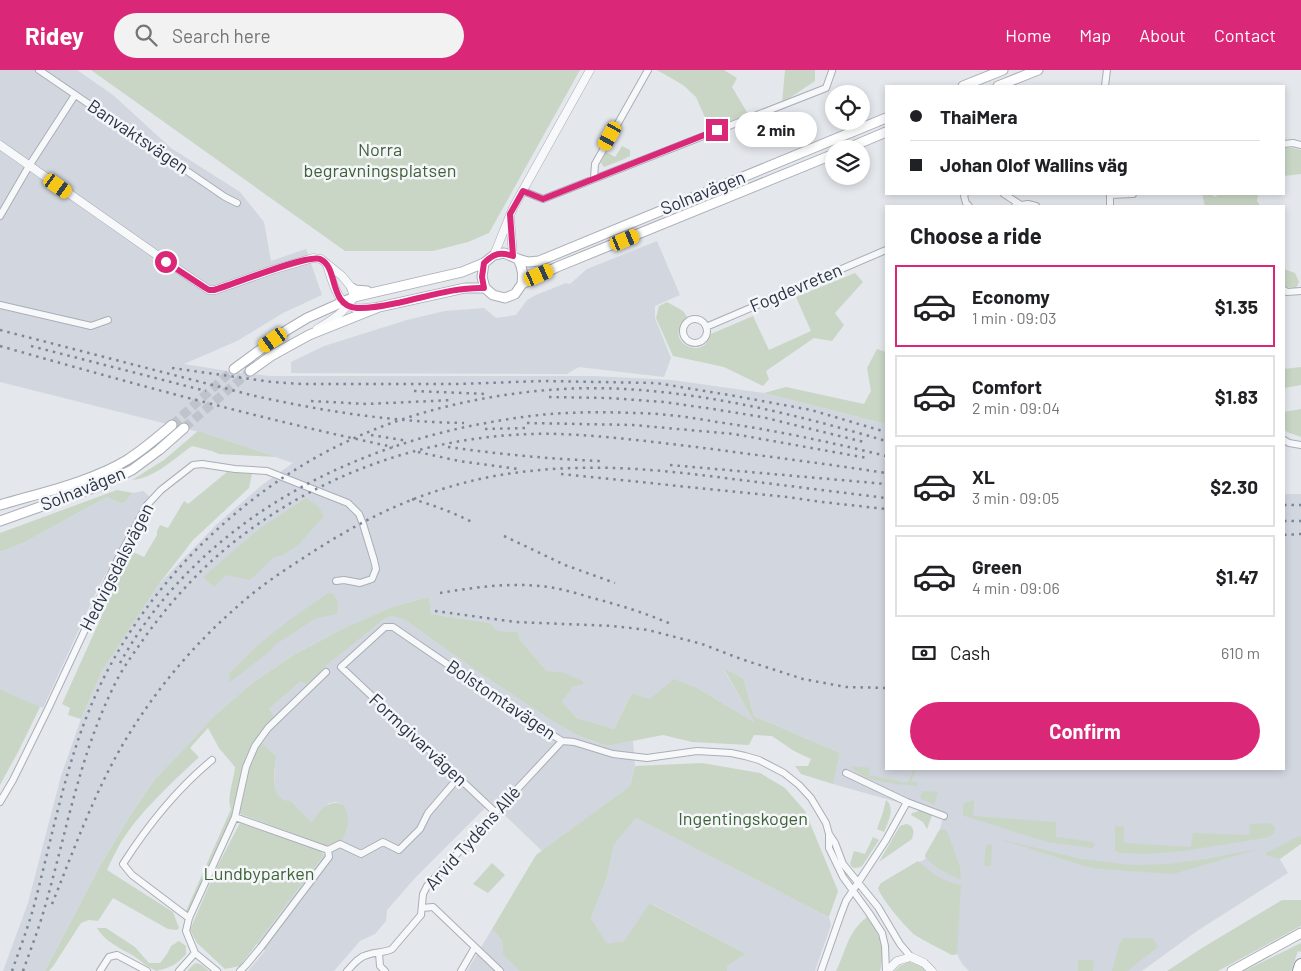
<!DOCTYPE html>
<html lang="en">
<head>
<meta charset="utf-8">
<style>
	body { margin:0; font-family:Barlow,sans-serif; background:#f2f2f2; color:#202124; height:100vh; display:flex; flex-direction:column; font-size:19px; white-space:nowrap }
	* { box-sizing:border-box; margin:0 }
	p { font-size:16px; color:#757577 }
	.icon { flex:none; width:28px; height:28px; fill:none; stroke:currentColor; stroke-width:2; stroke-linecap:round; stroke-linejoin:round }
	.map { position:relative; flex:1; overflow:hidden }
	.panel { position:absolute; left:885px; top:135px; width:400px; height:565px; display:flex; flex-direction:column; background:#fff; border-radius:0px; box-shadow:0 2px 8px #0003 }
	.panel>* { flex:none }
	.top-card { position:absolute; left:885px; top:15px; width:400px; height:110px; border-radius:0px; box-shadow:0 2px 8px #0003; display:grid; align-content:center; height:110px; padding:0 25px; background:#fff }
	.controls { position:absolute; left:825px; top:15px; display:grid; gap:10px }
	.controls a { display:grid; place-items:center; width:45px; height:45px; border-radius:50%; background:#fff; box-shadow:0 2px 8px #0003; font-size:25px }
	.end { position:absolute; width:22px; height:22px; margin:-11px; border:6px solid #db2777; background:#fff; box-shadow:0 0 0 2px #fff }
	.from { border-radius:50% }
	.bubble { position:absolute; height:35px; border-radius:18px; background:#fff; box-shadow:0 2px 8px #0003; font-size:16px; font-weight:700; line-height:35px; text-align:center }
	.car { position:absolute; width:15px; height:30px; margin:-15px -8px; border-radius:6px; box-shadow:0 0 4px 1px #0007; background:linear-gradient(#f5c518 24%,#345 0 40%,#f5c518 0 76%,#345 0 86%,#f5c518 0) }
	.top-card b { display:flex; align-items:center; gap:18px; height:48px; font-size:19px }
	.top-card b+b { border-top:1px solid #e0e0e0 }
	.top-card i { width:12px; height:12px; background:#202124 }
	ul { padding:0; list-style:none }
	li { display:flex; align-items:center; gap:15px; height:82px; margin:0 10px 8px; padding:0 15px; border:2px solid #e0e0e0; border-radius:0px }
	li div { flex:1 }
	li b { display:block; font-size:19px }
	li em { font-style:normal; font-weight:700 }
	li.on { border-color:#db2777 }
	li>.icon { width:45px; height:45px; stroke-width:1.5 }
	h2 { padding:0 25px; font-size:22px; line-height:60px }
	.pay { display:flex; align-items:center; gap:12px; height:55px; padding:0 25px; font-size:19px }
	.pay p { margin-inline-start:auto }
	.button { display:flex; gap:10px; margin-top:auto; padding:10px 25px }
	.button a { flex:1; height:58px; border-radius:30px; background:#db2777; color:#fff; font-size:20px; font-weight:700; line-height:58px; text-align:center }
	header { display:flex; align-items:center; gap:30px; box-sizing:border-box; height:70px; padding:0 25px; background:#db2777; color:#fff }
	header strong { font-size:24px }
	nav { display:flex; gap:28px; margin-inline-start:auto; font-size:18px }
	.search { width:350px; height:45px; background:#f2f2f2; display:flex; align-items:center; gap:12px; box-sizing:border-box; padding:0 18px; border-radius:28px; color:#757577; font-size:19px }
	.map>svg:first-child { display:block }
	.built { fill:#d2d6de }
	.green { fill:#c9d6c5 }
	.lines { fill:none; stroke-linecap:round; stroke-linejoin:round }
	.secondary-tunnel { stroke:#bfc3cb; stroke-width:9; stroke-dasharray:9 4.5; stroke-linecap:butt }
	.minor-casing { stroke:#a9aeb7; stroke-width:8 }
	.tertiary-casing { stroke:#a9aeb7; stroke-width:9 }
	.secondary-casing { stroke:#a9aeb7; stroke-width:11 }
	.motorway-casing { stroke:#8b94a3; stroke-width:14 }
	.minor { stroke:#f7f8fa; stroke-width:6 }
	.tertiary { stroke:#f7f8fa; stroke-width:8 }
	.secondary { stroke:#fff; stroke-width:9 }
	.motorway { stroke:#fff; stroke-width:12 }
	.rail { stroke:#7d8696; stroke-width:2.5; stroke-dasharray:2.5 5; stroke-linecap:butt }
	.route { stroke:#db2777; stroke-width:6 }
	.labels { text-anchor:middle; stroke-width:5; stroke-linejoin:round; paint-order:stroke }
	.street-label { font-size:18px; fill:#2b3445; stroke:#f4f6f9 }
	.park-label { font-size:18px; fill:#3f6138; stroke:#f4f6f9 }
</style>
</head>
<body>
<header>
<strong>Ridey</strong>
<div class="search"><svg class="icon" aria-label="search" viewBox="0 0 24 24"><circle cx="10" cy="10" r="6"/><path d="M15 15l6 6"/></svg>Search here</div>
<nav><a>Home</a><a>Map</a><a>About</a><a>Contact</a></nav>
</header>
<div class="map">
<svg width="1301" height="901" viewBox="0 0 1301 901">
	<rect width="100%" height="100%" fill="#e4e7ec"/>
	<path class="built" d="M0,0H77L113,25L171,78L240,122L264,152L271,191L306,179L322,225L283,243L237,271L184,294L234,302L270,306H593L672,310L764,323L886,354V699H1284V424H1301V770L1278,786L1288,803L1197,861L1142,901H969L962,894L957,884L952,885L913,864L888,810L927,788L937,770L943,747L897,732L833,714L840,683L754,646L743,608L724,600L756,654L699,619L650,629L632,623L614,659L577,648L562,632L573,617L582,615L562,602L547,601L520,570L518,562L498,561L490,553L431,544L429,527L392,537L344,558L292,586L251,614L212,648L184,679L156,708L133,741L101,794L45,901H3L28,833L61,706L81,649L102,601L159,514L217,454L262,415L293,393L207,364L0,312Z
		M657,171L680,225L655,236V248L671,288L664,307L579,297L567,304L291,303V292L324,276L407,250L445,241L484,238L496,248L516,245L527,230L536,225L566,213L570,214L587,199Z
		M143,421L149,426L99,516L43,638L21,630L0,619V482L23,473L107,427L123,434L133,423Z
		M392,546L405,550L477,601L577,665L607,676L633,671L635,696L630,716L542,781L491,732L416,807L387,840L386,851L375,864L360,871L334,901H248L265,881L257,874L324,785L327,776L342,771L344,735L336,732L329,733L311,752L291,731H285L279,728L274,718L276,686L257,668L275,647L269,639L301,611L306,615L327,595L367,562L384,549Z
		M636,748L829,847L831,855L815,901H727V896L746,884L651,833L624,871L607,875L591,848L607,807L614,775Z
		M492,859L502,871L503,885L520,901H467Z"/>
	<path class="green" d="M91,0H580L489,163L468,172L433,181H345Z
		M657,0H724L737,8L732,17L748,44L710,59L696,27L683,15Z
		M785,0H815V11L782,33Z
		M622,76L630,80V86L622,90L604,97L601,93L606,82L615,87Z
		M1284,78H1293L1301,80V104L1284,106Z
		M1202,124H1212L1214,127L1220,124H1258L1257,131L1260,136H1205Z
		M1284,199L1295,203L1299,212L1296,218L1286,217L1284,216Z
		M855,203L863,212L835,243L844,255L832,271L814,268L766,301L769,309L763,316L724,297L673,286L656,248L659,236L667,232L683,241L688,248C685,251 682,254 680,258C672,273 698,286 707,272C709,270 709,267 711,264L753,246L769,280L811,261L796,227Z
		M877,279L886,282V354L764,323L786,317L864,334L871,321L867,298Z
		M1301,297V315L1284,318V299Z
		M1301,339V367L1287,362L1284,359V342Z
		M198,361L276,387L219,384L212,381L192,376C175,388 153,409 132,410L164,390Z
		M227,402L252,404L249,418L193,470L159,514L102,601L81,649L68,645L70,638L62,634L131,481L144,487L157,465V461L160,455L168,458L184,431L188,434Z
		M117,420L133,423L123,434L107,427L23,473L0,482V463Z
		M306,428L318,436L324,446L299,474L283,485L274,487L250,510L226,505L214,517L203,507L259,459Z
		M328,523L334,524L338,533L337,544L316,548L276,574L269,582L230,612L229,604L257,576L288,551Z
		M429,527L431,544L490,553L498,561L518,562L520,570L547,601L562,602L582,611L583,613L582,615L573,617L562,632L577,648L614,659L632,623L650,629L674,609L699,619L755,653L724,599L743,608L754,646L840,683L833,714L801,704L795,696H808L811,689L794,681L772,666L754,665L749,675L692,672L663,665L607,676L577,665L553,651L477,601L405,550L392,546L384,549L327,595L306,615L301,611L269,639L275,647L257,668L276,686C275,702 268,731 291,731L311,752C322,741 326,728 344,735C350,752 349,755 342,771L327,776L235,742L189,843L186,841L231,739C226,729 234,710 235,697L219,678L208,658L190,678L199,687C172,713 141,740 121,772C116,781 111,791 107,800L173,842L179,858L177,860L168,859L113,828L98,851L89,850L81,853L54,895L49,901H45L101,794L133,741L156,708L184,679L212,648L251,614L292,586L344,558L392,537Z
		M0,619L21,629L40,637L19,680L0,715Z
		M702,693L760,703L785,718L805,741L838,821L829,847L636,748L614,775L607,807L591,848L607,874L624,871L650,833L746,884L727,896V901H520L503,885L502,871L492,859L536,785L630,716L635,696Z
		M851,696L870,698L869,705L908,713L914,699H916L911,711L918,713L917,716C899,714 862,713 851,696Z
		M923,721L938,722L934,735L920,728Z
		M886,730C896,738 888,752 884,762L877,759L883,742Z
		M974,730L973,746L1056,752V767L1093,772L1095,774L1094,776L1092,778L1047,772L965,746L963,745V735L966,732Z
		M922,740L933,743L927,759L923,752L911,745L912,743Z
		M240,753L320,780L324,785L240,896L225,899L197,873L190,860L217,797Z
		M1266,753L1272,754L1275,758L1274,763L1270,767L1184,781L1149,784L1121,783L1117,782L1115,780V756L1124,757V773L1191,777L1193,763L1249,765L1250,754Z
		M906,754C915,756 914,762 912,769L879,792L900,756Z
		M941,759L946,760L947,761L960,797L961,810C947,803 936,799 925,787V785L938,762Z
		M1301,766V774L1280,789L1266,785V783L1297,767Z
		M873,767L879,770L862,796C857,798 853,800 850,794L854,781L865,784Z
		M996,768L1081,789L1131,795L1169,794L1206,789L1258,779L1173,804L1100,799L1084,796Z
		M987,774L992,775L991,796H984L986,776Z
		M918,791C933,804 941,811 961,815L957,884L952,885C940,878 925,872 914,864C906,858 880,827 878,818L881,813Z
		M492,793L505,805L488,823L473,814Z
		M1282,830H1301V856L1218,901H1167L1202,878Z
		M867,847C880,864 886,879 880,901H836C847,879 847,863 867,847Z
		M97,858H106L135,877L149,893H160L167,884L171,876L179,871L186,876V884C176,895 172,897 156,901C152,898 146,896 142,892C139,890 136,887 132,885C120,878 104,871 97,858Z
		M1123,868H1152L1158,877L1127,901H1112L1120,873Z
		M1301,873V882L1298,881L1291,901H1244Z
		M1078,890H1092L1094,892L1093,901H1078Z
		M909,892C917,893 923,894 928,901H894L900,896Z
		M197,893L202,895L209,901H187L194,894Z"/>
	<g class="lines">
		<path class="secondary-tunnel" d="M172,355L234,299
			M184,358L250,301"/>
		<g class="minor-casing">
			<path id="minor" d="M39,0L225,127L237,133
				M1105,16L1107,0
				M1284,74L1293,73L1301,75
				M594,108L595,94L648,0
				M523,121L543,129L826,18L832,1
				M965,124L964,126L966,133L969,136
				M1004,124L1021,135
				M1110,124V136
				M1110,125L1133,124
				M1015,136L1028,134L1036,136
				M0,146L29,96L75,25
				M1284,220L1287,222L1301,221
				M0,235L91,256L108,250
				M683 261a12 12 0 1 1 24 0a12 12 0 1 1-24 0Z
				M706,257L886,180
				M1284,370L1289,373L1301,375
				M846,703L907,732L944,746
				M0,732L13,710L48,639L118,489L147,435L161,420L193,395L202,394L235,399L267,401L348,433L359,444L363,454L374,490L376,499L372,509L360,513L344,510L336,511
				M495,742L341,597L385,557H393L523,646L562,671L574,672L613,684L647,688L697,681L731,683L745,686L759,690L784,703L799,715L811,728L826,753L829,764L835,773L843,794L878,837L900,874L911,887
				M235,747L246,697L255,676L268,658L326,602
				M829,765V778L843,807L869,843L882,863L885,876L886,901
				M422,838L433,837L500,901
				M189,848L132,805L123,794C148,755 177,719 212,690
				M195,883L186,861L189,848L235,747L328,780L340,774L361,784L383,772L399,780L420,759L428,743L458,708
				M379,883L380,896L385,901
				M100,901L109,887L117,885L147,901
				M179,901L195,883L217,901
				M240,901L246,895L261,877L329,787L328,780
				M347,901C353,895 358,887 367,885C375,882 384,883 392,879L421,845L423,824L427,816L562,671
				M461,901L475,877
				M821,901L841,844L846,831L886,770L907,732"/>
		</g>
		<g class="tertiary-casing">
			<path id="tertiary" d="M0,75L154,183L209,220H215L272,200L313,188L321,189L342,206L351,217L354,227C345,242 332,250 317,259
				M510,148L513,186
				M494,185L513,138L590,0
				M327,195C332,209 336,233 354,238C360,239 367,238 374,237
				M887,901L897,891L911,887L924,893L932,901"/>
		</g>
		<g class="secondary-casing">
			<path id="secondary" d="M963,16L1003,0
				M998,16L1038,0
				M846,79L886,62
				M518,189C523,198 523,205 522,214
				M484,193L482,207L485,218L493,225L505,228L515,224L522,214L557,197L834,84
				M352,218L355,220L367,221
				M234,299L287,260L307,248L354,227L462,202L484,193L494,185L504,183L518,189L528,192L539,191L886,48
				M250,301L271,286L309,265L379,237L465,218H485
				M0,435C40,423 91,412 127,390C143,380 158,367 172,355
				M0,451L99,416L132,400L159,380L184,358
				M1232,901L1301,863"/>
		</g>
		<g class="motorway-casing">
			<path id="motorway" d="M1299,901L1301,895"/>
		</g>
		<use href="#minor" class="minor"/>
		<use href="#tertiary" class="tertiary"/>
		<use href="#secondary" class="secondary"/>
		<use href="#motorway" class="motorway"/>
		<path class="rail" d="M0,260L251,325C321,341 392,352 464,353
			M0,276C130,313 261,349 393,377
			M31,276L206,321
			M172,298L272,312L301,314H457L543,311L656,313L735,326L811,340L886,362
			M414,321L486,324
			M549,327L609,328L664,332L713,339L762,347L864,372
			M311,331L367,334L453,330
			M527,353L633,355L734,364L867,388
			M485,359L525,358
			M371,365L408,371
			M448,377C498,384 549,389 600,391
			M418,382L459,391L518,399
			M670,395L886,414
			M561,404L787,427L822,432L886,439
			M412,429C433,435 452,442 472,452
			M1284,435H1301
			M1284,451H1301
			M1284,465L1301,464
			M504,466L565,495L615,513
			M440,523C476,517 512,512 548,517C562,519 576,523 589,527C619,535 646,543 673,555
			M435,541L516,552L613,556L648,560L702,574L741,589L803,609L846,617L886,618
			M120,593C195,458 337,380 486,353C513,348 540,344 567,343C588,342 610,342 632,343C660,343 689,347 717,352C774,360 830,372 886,386
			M52,834C73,782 92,729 119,681C152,623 195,572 246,529C267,511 291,496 314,481C366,448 411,426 471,411C504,403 540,399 574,398C630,396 686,403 741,410C789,416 838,422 886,428
			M12,901C20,878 29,855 35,832C56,752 70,669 110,596C162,498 257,410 359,366C438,331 539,314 625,319C714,324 802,346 886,371
			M23,901C30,881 38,861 44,840C67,761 80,680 119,606C127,592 136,580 145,567C174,527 207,491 247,462C337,395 448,361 560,364C611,366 662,373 712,379C770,387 828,394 886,403"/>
	</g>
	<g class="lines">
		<path class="route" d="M166,192L204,217L209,220H214C232,215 307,184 320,189C339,197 328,236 357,238C372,239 387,235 402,232C429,226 457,217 484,218L482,207L484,193C494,183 500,182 513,186L510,144L523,121L543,129L717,60"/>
	</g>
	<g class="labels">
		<g class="street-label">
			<text transform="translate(138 67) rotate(34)" y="6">Banvaktsvägen</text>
			<text transform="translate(703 123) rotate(-22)" y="6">Solnavägen</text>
			<text transform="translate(796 218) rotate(-23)" y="6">Fogdevreten</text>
			<text transform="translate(83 419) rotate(-22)" y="6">Solnavägen</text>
			<text transform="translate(117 497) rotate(-63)" y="6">Hedvigsdalsvägen</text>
			<text transform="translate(501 630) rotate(34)" y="6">Bolstomtavägen</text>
			<text transform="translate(418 670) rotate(43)" y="6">Formgivarvägen</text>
			<text transform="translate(473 768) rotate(-48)" y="6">Arvid Tydéns Allé</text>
		</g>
		<g class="park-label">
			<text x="380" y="86">Norra<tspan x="380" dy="21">begravningsplatsen</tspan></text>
			<text x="743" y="755">Ingentingskogen</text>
			<text x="259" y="810">Lundbyparken</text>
		</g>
	</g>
</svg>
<div class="controls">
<a><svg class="icon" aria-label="locate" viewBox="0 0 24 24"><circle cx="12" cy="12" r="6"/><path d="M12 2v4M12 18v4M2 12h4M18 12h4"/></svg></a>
<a><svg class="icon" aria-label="layers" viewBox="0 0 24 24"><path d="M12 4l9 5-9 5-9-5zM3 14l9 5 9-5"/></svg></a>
</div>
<i class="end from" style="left:166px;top:192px"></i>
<i class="end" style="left:717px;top:60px"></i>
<div class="bubble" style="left:735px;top:42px;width:82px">2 min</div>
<i class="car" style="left:610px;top:66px;rotate:209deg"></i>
<i class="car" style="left:58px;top:116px;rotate:125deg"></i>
<i class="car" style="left:625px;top:170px;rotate:68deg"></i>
<i class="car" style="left:539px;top:205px;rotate:66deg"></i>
<i class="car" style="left:273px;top:270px;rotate:235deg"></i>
<div class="top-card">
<b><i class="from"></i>ThaiMera</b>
<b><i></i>Johan Olof Wallins väg</b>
</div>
<section class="panel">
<h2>Choose a ride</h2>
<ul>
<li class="on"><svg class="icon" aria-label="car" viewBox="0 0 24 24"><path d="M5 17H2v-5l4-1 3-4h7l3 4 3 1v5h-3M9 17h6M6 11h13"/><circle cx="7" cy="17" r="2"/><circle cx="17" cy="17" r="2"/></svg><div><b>Economy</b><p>1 min · 09:03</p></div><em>$1.35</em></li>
<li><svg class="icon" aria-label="car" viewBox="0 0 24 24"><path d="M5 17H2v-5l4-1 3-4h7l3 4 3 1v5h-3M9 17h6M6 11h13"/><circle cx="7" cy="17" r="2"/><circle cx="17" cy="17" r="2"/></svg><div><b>Comfort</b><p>2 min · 09:04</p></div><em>$1.83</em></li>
<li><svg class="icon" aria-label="car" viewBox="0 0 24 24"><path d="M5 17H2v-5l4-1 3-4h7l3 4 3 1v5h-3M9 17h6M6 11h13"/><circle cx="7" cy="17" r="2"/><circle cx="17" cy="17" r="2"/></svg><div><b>XL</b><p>3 min · 09:05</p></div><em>$2.30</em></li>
<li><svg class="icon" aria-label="car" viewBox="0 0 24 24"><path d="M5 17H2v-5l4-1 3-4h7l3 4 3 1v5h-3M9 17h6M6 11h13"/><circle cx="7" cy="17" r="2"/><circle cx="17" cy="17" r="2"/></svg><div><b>Green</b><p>4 min · 09:06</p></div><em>$1.47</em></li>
</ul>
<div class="pay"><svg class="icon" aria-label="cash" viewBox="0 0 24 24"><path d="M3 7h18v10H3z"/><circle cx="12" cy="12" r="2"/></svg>Cash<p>610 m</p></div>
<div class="button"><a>Confirm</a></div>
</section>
</div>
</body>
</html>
